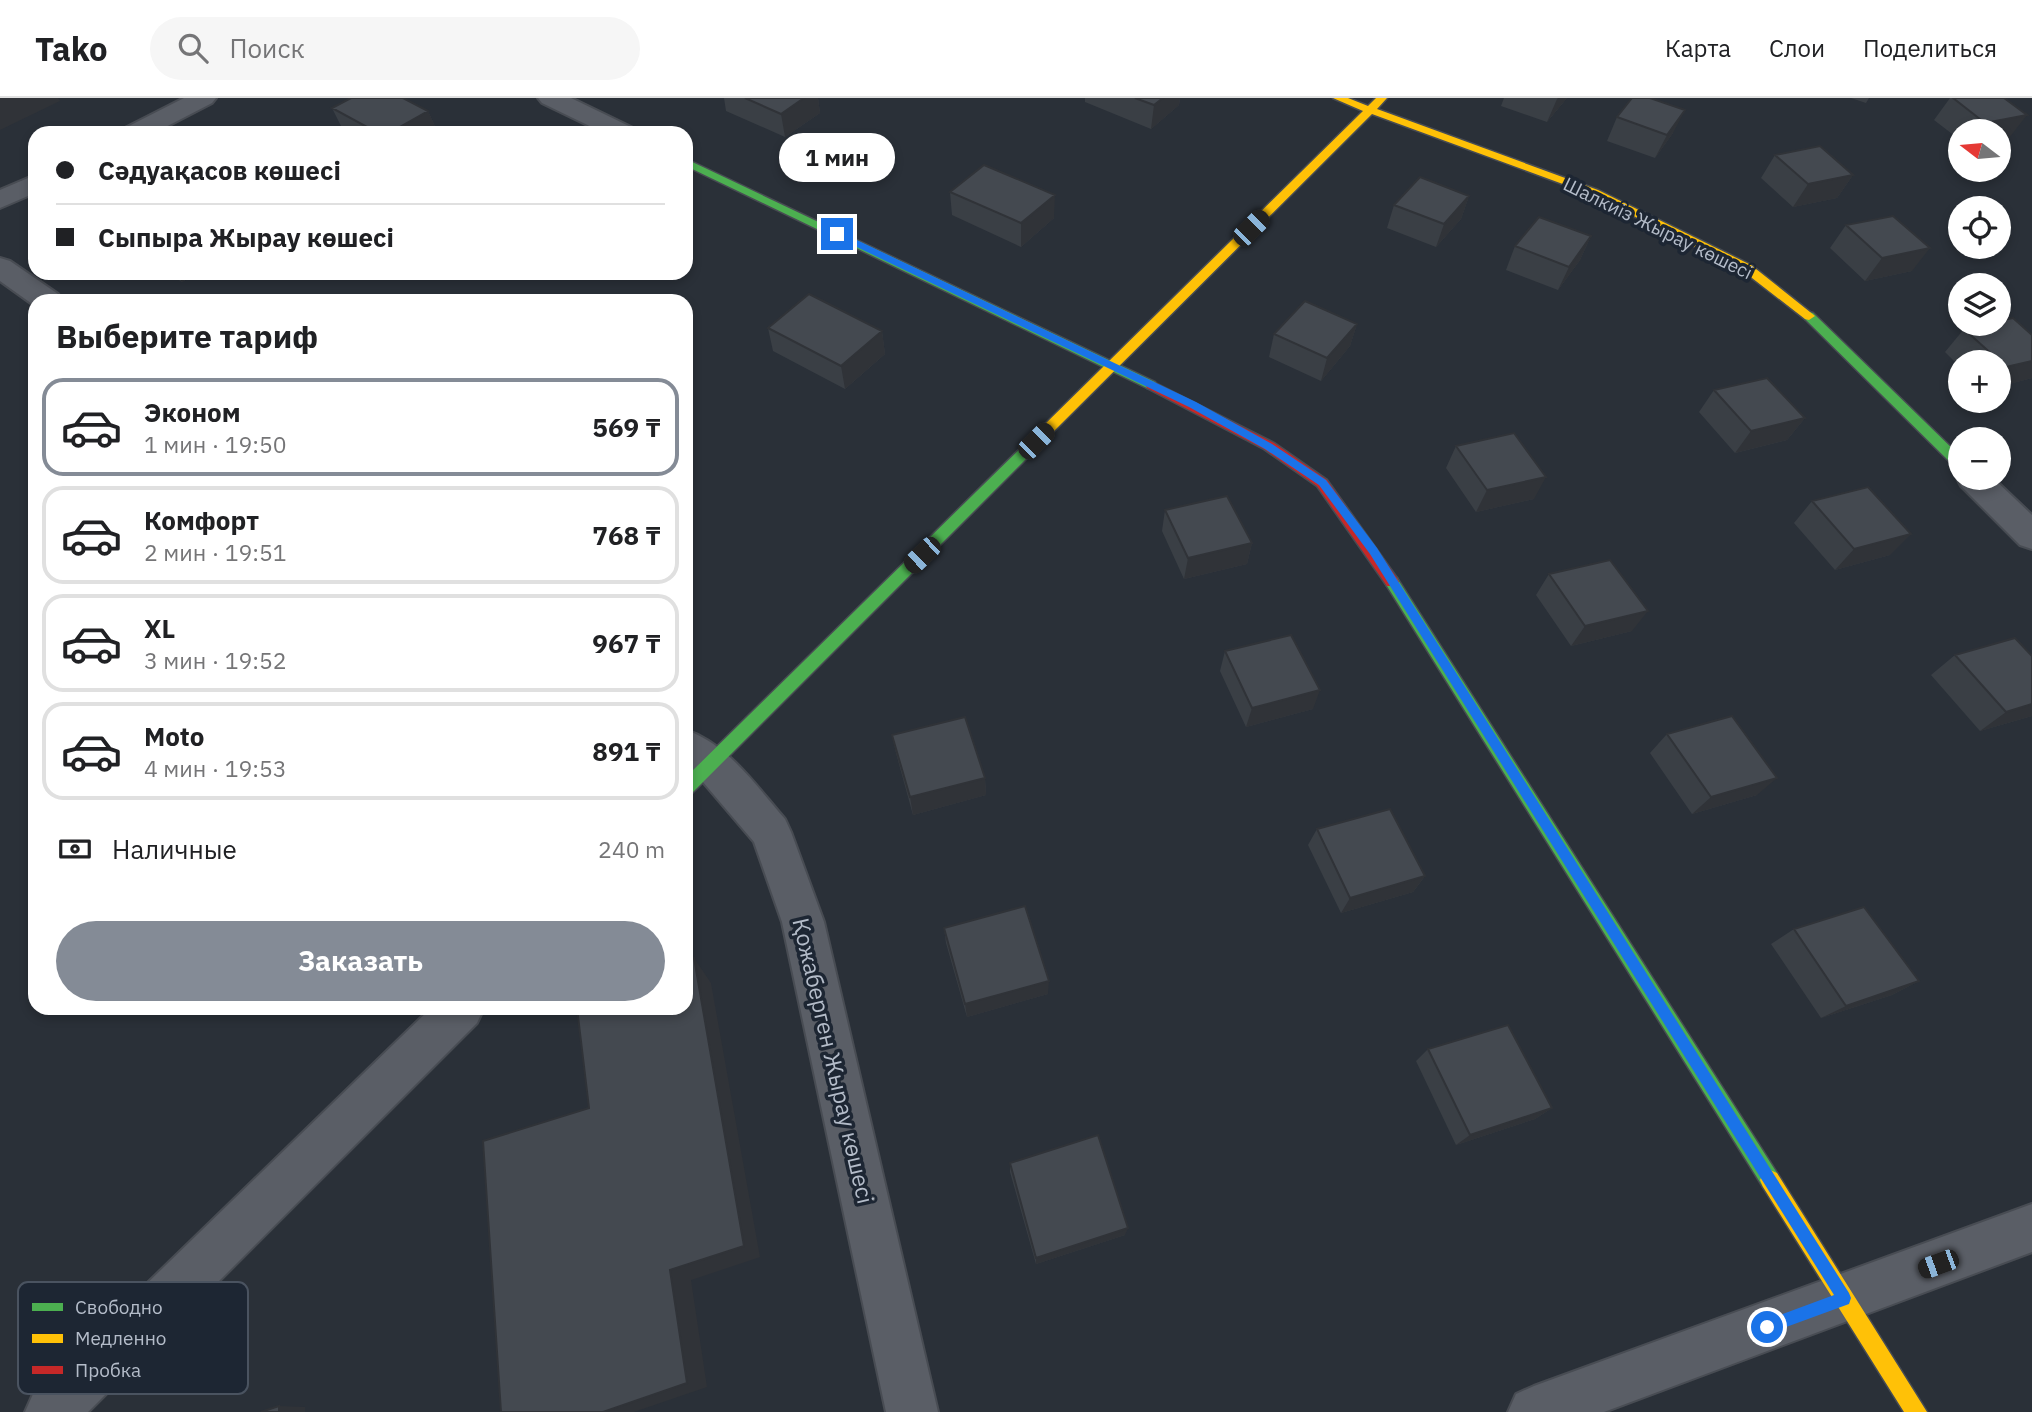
<!DOCTYPE html>
<html lang="ru">
<head>
<meta charset="utf-8">
<style>
	body { margin:0; font-family:"IBM Plex Sans",sans-serif; background:#f6f6f6; color:#202124; height:100vh; display:flex; flex-direction:column; font-size:26px; white-space:nowrap }
	* { box-sizing:border-box; margin:0 }
	p { font-size:23px; color:#757577 }
	.icon { flex:none; width:38px; height:38px; fill:none; stroke:currentColor; stroke-width:2; stroke-linecap:round; stroke-linejoin:round }
	.map { position:relative; flex:1; overflow:hidden }
	.details { position:absolute; left:28px; top:196px; width:665px; height:721px; display:flex; flex-direction:column; background:#fff; border-radius:21px; box-shadow:0 4px 10px #0003 }
	.details>* { flex:none }
	.guide { position:absolute; left:28px; top:28px; width:665px; height:154px; border-radius:21px; box-shadow:0 4px 10px #0003; display:grid; align-content:center; height:154px; padding:0 28px; background:#fff }
	.needle { width:46px; rotate:286deg }
	.buttons { position:absolute; left:1948px; top:21px; display:grid; gap:14px }
	.buttons a { display:grid; place-items:center; width:63px; height:63px; border-radius:50%; background:#fff; box-shadow:0 4px 10px #0003; font-size:35px }
	.end { position:absolute; width:32px; height:32px; margin:-16px; border:9px solid #1a73e8; background:#fff; box-shadow:0 0 0 4px #fff }
	.from { border-radius:50% }
	.bubble { position:absolute; height:49px; border-radius:24px; background:#fff; box-shadow:0 4px 10px #0003; font-size:23px; font-weight:800; line-height:49px; text-align:center }
	.car { position:absolute; width:21px; height:42px; margin:-21px -10px; border-radius:9px; box-shadow:0 0 5px 2px #0007; background:linear-gradient(#222 24%,#8ab4d8 0 40%,#222 0 76%,#8ab4d8 0 86%,#222 0) }
	.guide b { display:flex; align-items:center; gap:24px; height:66px; font-size:26px }
	.guide b+b { border-top:2px solid #e0e0e0 }
	.guide i { width:18px; height:18px; background:#202124 }
	ul { padding:0; list-style:none }
	li { display:flex; align-items:center; gap:21px; height:98px; margin:0 14px 10px; padding:0 14px; border:4px solid #e0e0e0; border-radius:21px }
	li div { flex:1 }
	li b { display:block; font-size:26px }
	li em { font-style:normal; font-weight:800 }
	li.selected { border-color:#848b96 }
	li>.icon { width:63px; height:63px; stroke-width:1.5 }
	h2 { padding:0 28px; font-size:32px; line-height:84px }
	.pay { display:flex; align-items:center; gap:18px; height:77px; padding:0 28px; font-size:26px }
	.pay p { margin-inline-start:auto }
	.primary-button { display:flex; gap:14px; margin-top:auto; padding:14px 28px }
	.primary-button a { flex:1; height:80px; border-radius:42px; background:#848b96; color:#fff; font-size:28px; font-weight:800; line-height:80px; text-align:center }
	header { display:flex; align-items:center; gap:42px; box-sizing:border-box; height:98px; padding:0 35px; background:#fff; border-bottom:2px solid #e0e0e0 }
	header strong { font-size:33px }
	nav { display:flex; gap:38px; margin-inline-start:auto; font-size:24px }
	.search { width:490px; height:63px; background:#f6f6f6; display:flex; align-items:center; gap:18px; box-sizing:border-box; padding:0 24px; border-radius:38px; color:#757577; font-size:26px }
	.map>svg:first-child { display:block }
	.lines { fill:none; stroke-linecap:round; stroke-linejoin:round }
	.street-casing { stroke:#484c53; stroke-width:4 }
	.fast-casing { stroke:#484c53; stroke-width:3 }
	.slow-casing { stroke:#484c53; stroke-width:3 }
	.jam-casing { stroke:#484c53; stroke-width:3 }
	.street { fill:#5a5e66; fill-rule:evenodd }
	.fast { fill:#4caf50; fill-rule:evenodd }
	.slow { fill:#ffc107; fill-rule:evenodd }
	.jam { fill:#c62828; fill-rule:evenodd }
	.wall { fill:#3a3f45 }
	.shaded-wall { fill:#303338 }
	.building { fill:#444950; stroke:#303338; stroke-width:2 }
	.route { fill:#1a73e8 }
	.labels { text-anchor:middle; stroke-width:7; stroke-linejoin:round; paint-order:stroke }
	.far-street-label { font-size:19px; fill:#b4bcc9; stroke:#1d2633 }
	.street-label { font-size:23px; fill:#b4bcc9; stroke:#1d2633 }
	.key { fill:#1d2633; stroke:#4a5360; stroke-width:2 }
	.key-label { font-size:19px; fill:#b4bcc9 }
</style>
</head>
<body>
<header>
<strong>Tako</strong>
<div class="search"><svg class="icon" aria-label="search" viewBox="0 0 24 24"><circle cx="10" cy="10" r="6"/><path d="M15 15l6 6"/></svg>Поиск</div>
<nav><a>Карта</a><a>Слои</a><a>Поделиться</a></nav>
</header>
<div class="map">
<svg width="2032" height="1314" viewBox="0 0 2032 1314">
	<rect width="100%" height="100%" fill="#2a3038"/>
	<g class="lines">
		<g class="street-casing">
			<path id="street" d="M184,0H216L212,5L154,35H121L125,30Z
				M538,0H571L633,30L637,35H604L542,5Z
				M35,77V95L0,110V92Z
				M0,160L10,163L58,196L63,203H35V208L0,183Z
				M1960,374V380H1993L2032,417V451L2020,447L1961,388L1957,380Z
				M686,632C729,647 756,688 785,721L791,734L824,824L938,1314H886L782,824L754,744L697,677L686,669Z
				M431,910H484L477,925L88,1314H25L33,1296Z
				M2032,1106V1154L1604,1314H1508L1516,1296L1534,1288Z"/>
		</g>
		<g class="fast-casing">
			<path id="fast" d="M686,61L1155,284L1157,287L1151,291L1147,290L686,68Z
				M1809,214L1813,215L1960,358V371L1955,369L1805,221L1803,218Z
				M1043,331L1050,336L1048,339L692,695L686,697V679L1038,333Z
				M1392,478L1397,480L1777,1075L1780,1082L1777,1089L1770,1092L1763,1089L1387,488L1385,484Z"/>
		</g>
		<g class="slow-casing">
			<path id="slow" d="M1333,0H1348L1368,8L1376,0H1387L1377,11L1598,92L1751,167L1815,218L1809,222L1805,221L1743,173L1590,96L1372,16L1048,339H1038V333L1363,13Z
				M1770,1072L1777,1075L1927,1314H1904L1763,1089L1760,1082L1763,1075Z"/>
		</g>
		<g class="jam-casing">
			<path id="jam" d="M1151,283L1274,345L1327,382L1397,480L1399,484L1397,488H1387L1317,388L1264,351L1147,290L1145,287Z"/>
		</g>
		<use href="#street" class="street"/>
		<use href="#fast" class="fast"/>
		<use href="#slow" class="slow"/>
		<use href="#jam" class="jam"/>
	</g>
	<path class="wall" d="M724,0H818L820,15L785,39L726,13Z
		M1085,0H1180L1179,7L1151,31L1085,4Z
		M1504,0H1567L1547,24L1501,8Z
		M1851,0H1869L1866,5Z
		M1950,0H2004L2009,40L1998,33H1960V42L1934,22Z
		M332,10L428,13L438,35H346L344,34Z
		M1617,19L1673,35L1655,60L1607,43Z
		M1775,57L1853,77L1837,100L1793,109L1761,80Z
		M950,94L1054,120L1021,149L952,117Z
		M1469,98L1461,121L1436,149L1387,130L1394,107Z
		M1846,127L1912,173L1865,183L1830,150Z
		M1591,138L1580,162L1558,192L1506,172L1515,148Z
		M168,175H197L182,184Z
		M1357,226L1350,248L1321,283L1269,259L1274,236Z
		M768,230L882,233L885,256L845,291L773,253Z
		M1964,231L2032,280L1998,289V264H1960V269L1945,254Z
		M1714,292L1805,320L1787,342L1735,355L1699,314Z
		M1456,348L1534,401L1476,414L1446,370Z
		M1812,403L1890,457L1835,472L1794,425Z
		M1165,412L1252,445L1247,466L1184,481L1162,433Z
		M1549,476L1632,533L1571,548L1536,497Z
		M1225,553L1313,611L1246,629L1220,573Z
		M1955,557L2032,618L1980,633L1931,577Z
		M1667,636L1757,697L1692,716L1650,655Z
		M892,637L985,680L986,697L913,717L896,655Z
		M1317,731L1425,778L1413,794L1341,815L1308,747Z
		M944,830L1048,896L967,919L946,845Z
		M1794,831L1919,883L1892,897L1821,920L1771,846Z
		M1428,951L1552,1010L1535,1021L1456,1047L1416,963Z
		M1010,1065L1125,1137L1036,1166L1010,1074Z"/>
	<path class="shaded-wall" d="M0,0H58L60,3L0,32Z
		M804,0H818L820,15L785,39L781,16Z
		M1163,0H1180L1179,7L1151,31L1154,7Z
		M1558,0H1567L1547,24L1557,1Z
		M1685,12L1673,35L1655,60L1667,37Z
		M428,13L438,35H389Z
		M2027,17L2009,40L1998,42V33H1979L1985,25Z
		M1853,77L1837,100L1793,109L1808,86Z
		M1055,97L1054,120L1021,149V125Z
		M1469,98L1461,121L1436,149L1444,126Z
		M1591,138L1580,162L1558,192L1569,169Z
		M1930,150L1912,173L1865,183L1882,160Z
		M175,175H197L182,184Z
		M1357,226L1350,248L1321,283L1327,260Z
		M882,233L885,256L845,291L841,268Z
		M2032,263V280L1998,289V277L2006,269Z
		M1805,320L1787,342L1735,355L1751,333Z
		M1546,379L1534,401L1476,414L1487,392Z
		M1911,436L1890,457L1835,472L1854,451Z
		M1252,445L1247,466L1184,481L1188,460Z
		M1648,513L1632,533L1571,548L1585,528Z
		M1320,592L1313,611L1246,629L1252,610Z
		M2032,606V618L1980,633L2006,614Z
		M985,680L986,697L913,717L910,699Z
		M1777,680L1757,697L1692,716L1711,699Z
		M1425,778L1413,794L1341,815L1350,800Z
		M694,860L711,885L760,1159L691,1182L707,1289L634,1314H603Z
		M1049,883L1048,896L967,919L965,906Z
		M1919,883L1892,897L1821,920L1846,908Z
		M1552,1010L1535,1021L1456,1047L1470,1037Z
		M1128,1130L1125,1137L1036,1166V1160Z
		M279,1308L305,1309V1314H279Z"/>
	<path class="building" d="M351,0H403L428,13L389,35H378L332,10Z
		M745,0H804L781,16Z
		M1135,0H1163L1154,7Z
		M1632,0H1650L1685,12L1667,37L1617,19Z
		M1953,0H2004L2027,17L1985,25Z
		M1820,48L1853,77L1808,86L1775,57Z
		M984,67L1055,97L1021,125L950,94Z
		M1420,79L1469,98L1444,126L1394,107Z
		M1893,118L1930,150L1882,160L1846,127Z
		M1539,119L1591,138L1569,169L1515,148Z
		M809,196L882,233L841,268L768,230Z
		M1305,203L1357,226L1327,260L1274,236Z
		M2013,220L2032,237V263L2006,269L1964,231L1988,226H1998V223Z
		M1767,280L1805,320L1751,333L1714,292Z
		M1514,335L1546,379L1487,392L1456,348Z
		M1868,389L1911,436L1854,451L1812,403Z
		M1227,398L1252,445L1188,460L1165,412Z
		M35,432V442L28,436Z
		M1610,462L1648,513L1585,528L1549,476Z
		M1291,537L1320,592L1252,610L1225,553Z
		M2015,540L2032,558V606L2006,614L1955,557Z
		M1732,618L1777,680L1711,699L1667,636Z
		M965,619L985,680L910,699L892,637Z
		M1390,711L1425,778L1350,800L1317,731Z
		M1025,808L1049,883L965,906L944,830Z
		M1864,809L1919,883L1846,908L1794,831Z
		M694,860L744,1148L670,1172L687,1285L603,1314H501L483,1043L589,1010L577,910H686V862Z
		M1508,927L1552,1010L1470,1037L1428,951Z
		M1098,1037L1128,1130L1036,1160L1010,1065Z
		M279,1308V1314H261Z"/>
	<path class="route" d="M834,134H840L1196,304L1272,346L1326,382L1377,450L1849,1195L1851,1200L1849,1206L1767,1236L1761,1234L1759,1229L1761,1224L1834,1197L1370,456L1319,387L1265,351L1189,309L834,138Z"/>
	<g class="labels">
		<g class="far-street-label">
			<text transform="translate(1658 130) rotate(26)" y="7">Шалкиіз Жырау көшесі</text>
		</g>
		<g class="street-label">
			<text transform="translate(833 963) rotate(77)" y="8">Қожаберген Жырау көшесі</text>
		</g>
	</g>
	<rect x="18" y="1184" width="230" height="112" rx="10" class="key"/>
	<rect x="32" y="1205" width="31" height="8" fill="#4caf50"/>
	<rect x="32" y="1236" width="31" height="9" fill="#ffc107"/>
	<rect x="32" y="1268" width="31" height="8" fill="#c62828"/>
	<g class="key-label">
		<text x="75" y="1216">Свободно</text>
		<text x="75" y="1247">Медленно</text>
		<text x="75" y="1279">Пробка</text>
	</g>
</svg>
<div class="buttons">
<a><svg class="needle" viewBox="-14 -14 28 28"><path d="M0-13l5 13h-10z" fill="#e53935"/><path d="M0 13l5-13h-10z" fill="#757577"/></svg></a>
<a><svg class="icon" aria-label="locate" viewBox="0 0 24 24"><circle cx="12" cy="12" r="6"/><path d="M12 2v4M12 18v4M2 12h4M18 12h4"/></svg></a>
<a><svg class="icon" aria-label="layers" viewBox="0 0 24 24"><path d="M12 4l9 5-9 5-9-5zM3 14l9 5 9-5"/></svg></a>
<a>+</a>
<a>−</a>
</div>
<i class="end from" style="left:1767px;top:1229px"></i>
<i class="end" style="left:837px;top:136px"></i>
<div class="bubble" style="left:779px;top:35px;width:116px">1 мин</div>
<i class="car" style="left:1251px;top:130px;rotate:45deg"></i>
<i class="car" style="left:1036px;top:343px;rotate:45deg"></i>
<i class="car" style="left:922px;top:457px;rotate:226deg"></i>
<i class="car" style="left:1938px;top:1166px;rotate:250deg"></i>
<div class="guide">
<b><i class="from"></i>Сәдуақасов көшесі</b>
<b><i></i>Сыпыра Жырау көшесі</b>
</div>
<section class="details">
<h2>Выберите тариф</h2>
<ul>
<li class="selected"><svg class="icon" aria-label="car" viewBox="0 0 24 24"><path d="M5 17H2v-5l4-1 3-4h7l3 4 3 1v5h-3M9 17h6M6 11h13"/><circle cx="7" cy="17" r="2"/><circle cx="17" cy="17" r="2"/></svg><div><b>Эконом</b><p>1 мин · 19:50</p></div><em>569 ₸</em></li>
<li><svg class="icon" aria-label="car" viewBox="0 0 24 24"><path d="M5 17H2v-5l4-1 3-4h7l3 4 3 1v5h-3M9 17h6M6 11h13"/><circle cx="7" cy="17" r="2"/><circle cx="17" cy="17" r="2"/></svg><div><b>Комфорт</b><p>2 мин · 19:51</p></div><em>768 ₸</em></li>
<li><svg class="icon" aria-label="car" viewBox="0 0 24 24"><path d="M5 17H2v-5l4-1 3-4h7l3 4 3 1v5h-3M9 17h6M6 11h13"/><circle cx="7" cy="17" r="2"/><circle cx="17" cy="17" r="2"/></svg><div><b>XL</b><p>3 мин · 19:52</p></div><em>967 ₸</em></li>
<li><svg class="icon" aria-label="car" viewBox="0 0 24 24"><path d="M5 17H2v-5l4-1 3-4h7l3 4 3 1v5h-3M9 17h6M6 11h13"/><circle cx="7" cy="17" r="2"/><circle cx="17" cy="17" r="2"/></svg><div><b>Moto</b><p>4 мин · 19:53</p></div><em>891 ₸</em></li>
</ul>
<div class="pay"><svg class="icon" aria-label="cash" viewBox="0 0 24 24"><path d="M3 7h18v10H3z"/><circle cx="12" cy="12" r="2"/></svg>Наличные<p>240 m</p></div>
<div class="primary-button"><a>Заказать</a></div>
</section>
</div>
</body>
</html>
